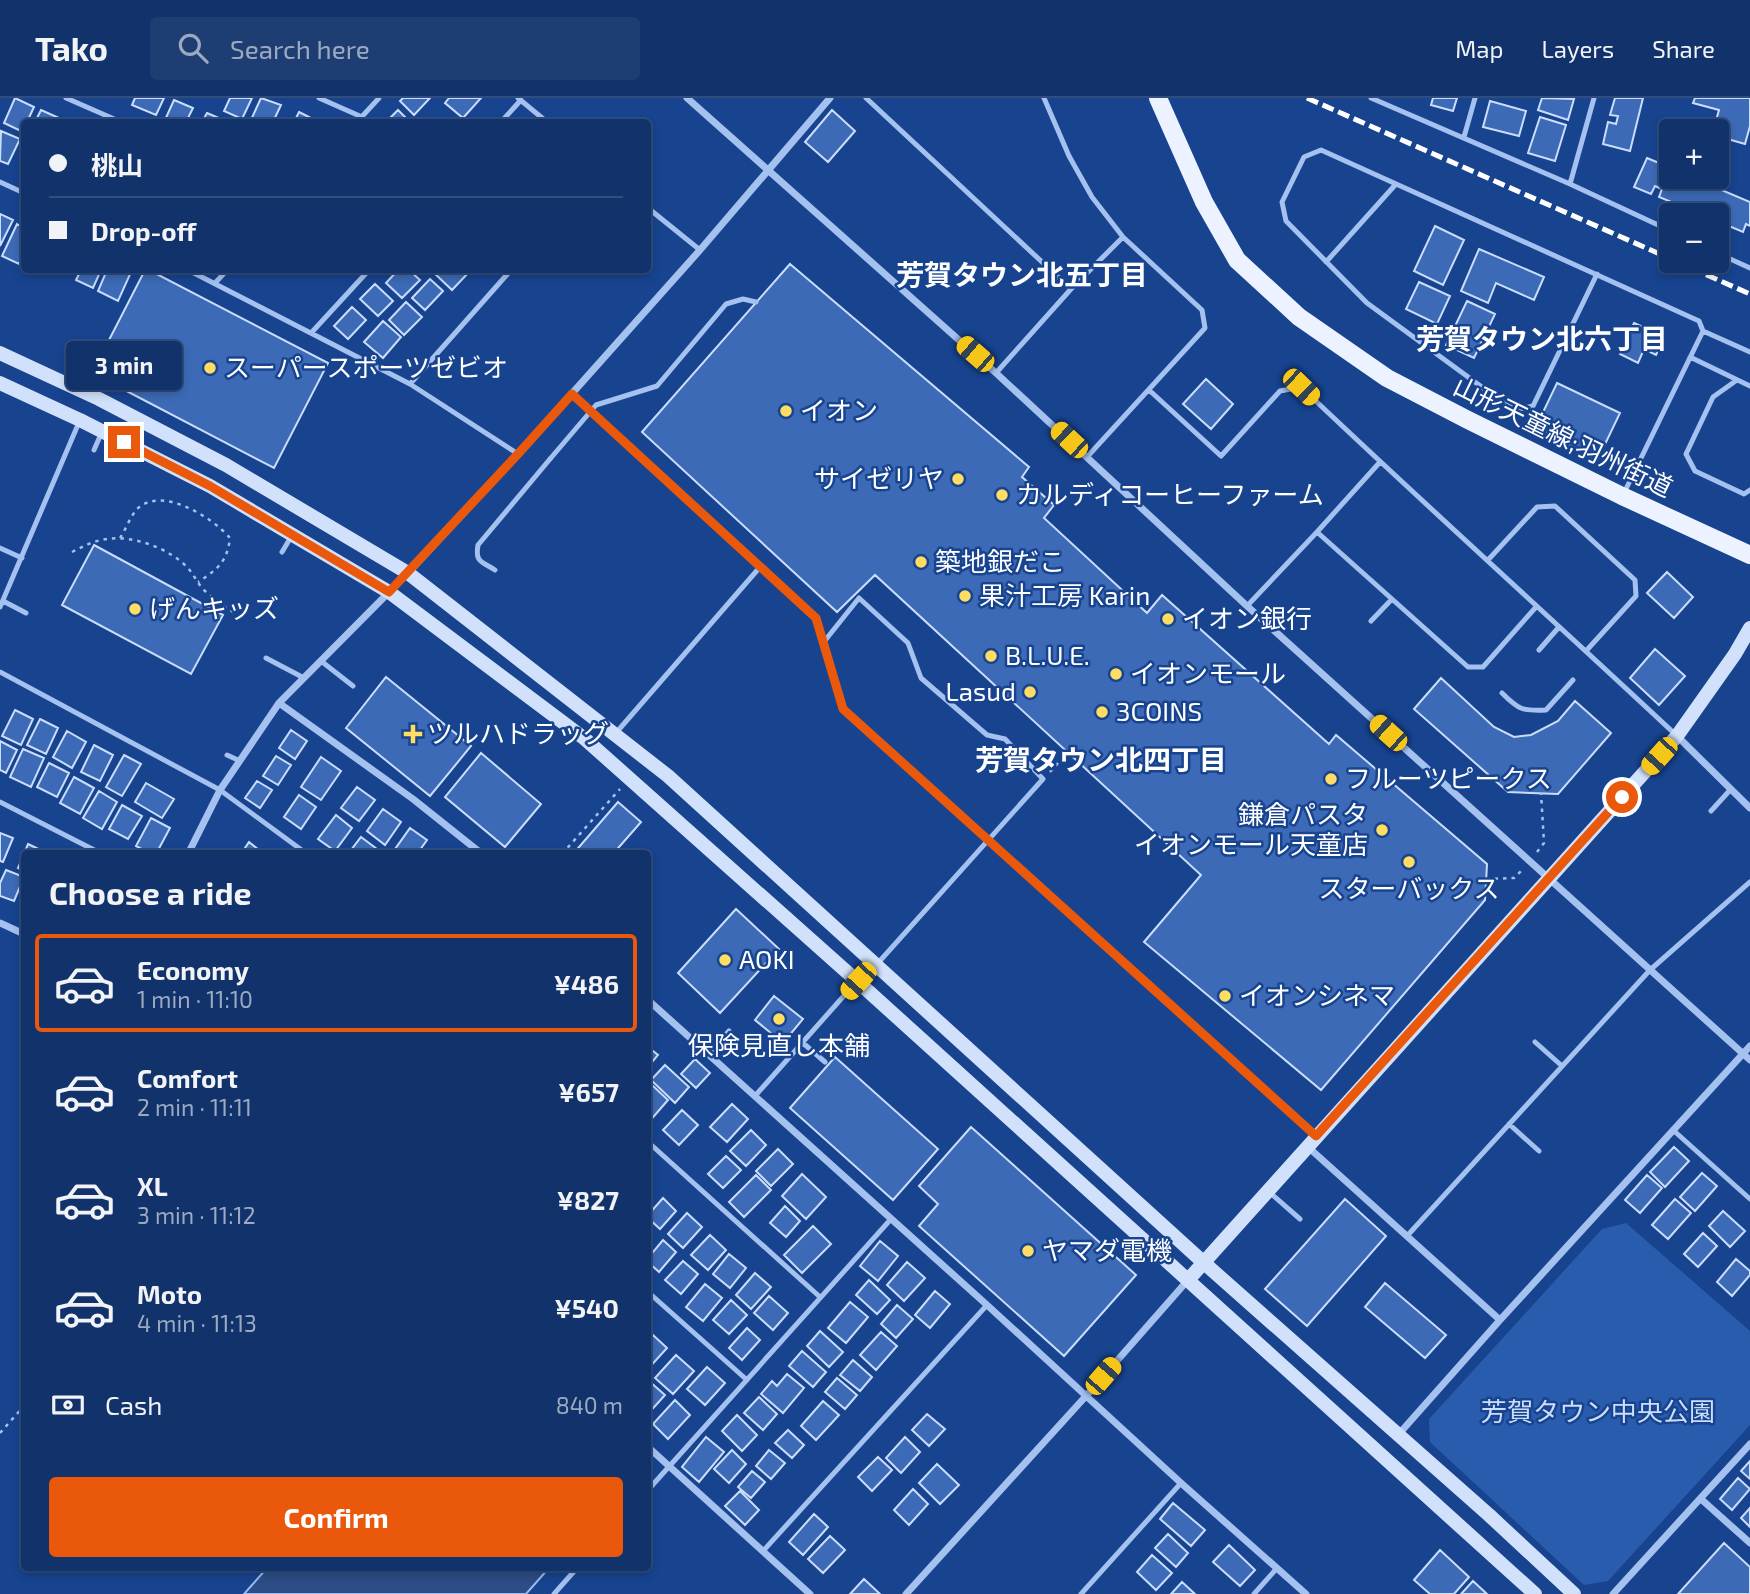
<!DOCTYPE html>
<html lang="en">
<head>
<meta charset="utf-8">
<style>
	body { margin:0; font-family:"Exo 2","Noto Sans JP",sans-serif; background:#1e3e73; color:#f1f3f6; height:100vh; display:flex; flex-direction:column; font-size:26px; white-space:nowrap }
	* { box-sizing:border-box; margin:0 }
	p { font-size:23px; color:#9caac1 }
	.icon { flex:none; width:38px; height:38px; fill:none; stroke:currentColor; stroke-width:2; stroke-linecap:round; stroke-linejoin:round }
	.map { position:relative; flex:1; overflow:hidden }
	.sheet { position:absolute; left:21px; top:752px; width:630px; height:721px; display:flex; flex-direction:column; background:#11326b; border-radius:7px; box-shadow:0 4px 10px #0003,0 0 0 2px #304d7e }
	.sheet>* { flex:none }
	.hud { position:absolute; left:21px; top:21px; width:630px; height:154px; border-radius:7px; box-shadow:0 4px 10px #0003,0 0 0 2px #304d7e; display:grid; align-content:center; height:154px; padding:0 28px; background:#11326b }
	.tools { position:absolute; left:1659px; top:21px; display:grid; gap:14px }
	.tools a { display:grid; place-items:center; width:70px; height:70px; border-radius:7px; background:#11326b; box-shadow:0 4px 10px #0003,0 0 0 2px #304d7e; font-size:35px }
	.end { position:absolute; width:32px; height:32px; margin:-16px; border:9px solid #ea580c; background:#fff; box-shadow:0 0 0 4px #fff }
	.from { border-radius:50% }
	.bubble { position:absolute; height:49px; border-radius:7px; background:#11326b; box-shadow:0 4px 10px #0003,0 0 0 2px #304d7e; font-size:23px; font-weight:700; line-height:49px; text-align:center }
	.car { position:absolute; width:21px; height:42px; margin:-21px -10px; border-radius:9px; box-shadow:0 0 5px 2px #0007; background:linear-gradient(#f5c518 24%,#345 0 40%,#f5c518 0 76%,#345 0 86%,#f5c518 0) }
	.hud b { display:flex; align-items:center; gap:24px; height:66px; font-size:26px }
	.hud b+b { border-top:2px solid #304d7e }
	.hud i { width:18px; height:18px; background:#f1f3f6 }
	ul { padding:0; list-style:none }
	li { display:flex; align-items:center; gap:21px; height:98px; margin:0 14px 10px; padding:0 14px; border:4px solid transparent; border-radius:7px }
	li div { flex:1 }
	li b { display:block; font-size:26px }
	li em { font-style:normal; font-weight:700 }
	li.selected { border-color:#ea580c }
	li>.icon { width:63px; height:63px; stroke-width:1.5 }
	h2 { padding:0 28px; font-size:32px; line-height:84px }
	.pay { display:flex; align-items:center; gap:18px; height:77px; padding:0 28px; font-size:26px }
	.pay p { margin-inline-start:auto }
	.button { display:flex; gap:14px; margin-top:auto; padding:14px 28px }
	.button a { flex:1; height:80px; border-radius:7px; background:#ea580c; color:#fff; font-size:28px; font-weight:700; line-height:80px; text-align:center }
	header { display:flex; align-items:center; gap:42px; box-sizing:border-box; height:98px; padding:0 35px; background:#11326b; border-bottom:2px solid #304d7e }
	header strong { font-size:33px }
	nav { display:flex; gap:38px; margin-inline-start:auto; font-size:24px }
	.search { width:490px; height:63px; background:#1e3e73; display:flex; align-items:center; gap:18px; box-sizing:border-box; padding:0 24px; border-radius:7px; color:#9caac1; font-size:26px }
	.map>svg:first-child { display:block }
	.green { fill:#2a5cae }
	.water { fill:#2c4d85; stroke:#97bbf2; stroke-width:2 }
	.building { fill:#3c6ab6; stroke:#caddfb; stroke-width:2 }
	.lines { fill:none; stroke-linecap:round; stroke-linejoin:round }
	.path { stroke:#a4c1ef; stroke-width:2.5; stroke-dasharray:3.5 5; stroke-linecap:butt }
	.lane { stroke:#a4c1ef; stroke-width:5 }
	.street { stroke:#a4c1ef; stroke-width:7 }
	.secondary { stroke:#d2e1fb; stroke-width:14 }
	.primary { stroke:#ecf2ff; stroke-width:18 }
	.rail { stroke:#fff; stroke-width:5; stroke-dasharray:12 5; stroke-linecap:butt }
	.lane-bridge { stroke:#a4c1ef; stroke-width:5 }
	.route { stroke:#ea580c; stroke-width:9 }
	.poi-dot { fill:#ffdd62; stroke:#17438f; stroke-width:2.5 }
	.labels { text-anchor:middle; stroke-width:5; stroke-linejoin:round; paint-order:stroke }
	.poi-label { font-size:26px; fill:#fff; stroke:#17438f; text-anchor:start }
	.street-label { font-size:26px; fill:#fff; stroke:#17438f }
	.park-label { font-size:26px; fill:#caddfb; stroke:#17438f }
	.neighbourhood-label { font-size:28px; font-weight:bold; fill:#fff; stroke:#17438f }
</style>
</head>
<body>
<header>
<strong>Tako</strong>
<div class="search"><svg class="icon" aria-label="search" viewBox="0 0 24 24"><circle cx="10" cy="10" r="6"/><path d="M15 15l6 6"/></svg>Search here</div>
<nav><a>Map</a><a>Layers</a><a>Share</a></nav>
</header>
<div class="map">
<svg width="1750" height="1496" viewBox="0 0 1750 1496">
	<rect width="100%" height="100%" fill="#17438f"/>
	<path class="green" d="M1626,1125L1750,1233V1327L1608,1483L1584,1487L1430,1344L1429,1321L1602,1131Z"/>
	<path class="water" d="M267,1470H549L526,1496H244Z"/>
	<path class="building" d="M15,0L34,9L27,24H24L23,34L4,25Z
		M135,0H164L156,17L132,7Z
		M230,0H252L242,21L224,13Z
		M261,0L281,7L273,24H250Z
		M403,0H430L414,17L400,3Z
		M449,0H481L463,20L445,5Z
		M1433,0H1457L1453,13L1431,7Z
		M1542,0L1574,1L1568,22L1538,12Z
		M1615,0H1643L1630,53L1603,46L1608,24L1616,26L1618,18L1610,17Z
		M1695,0H1750V28L1745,46L1717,38V33H1713L1719,12L1693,5Z
		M174,2L193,10L186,24H164Z
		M1490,3L1526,13L1519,38L1483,29Z
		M41,12L59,20L57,24H35Z
		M398,12L410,24H386Z
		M832,12L855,33L828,64L805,44Z
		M299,14L317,23L316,24H294Z
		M207,15L226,23L225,24H202Z
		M1540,19L1566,27L1555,63L1528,55Z
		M1,33L20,41L8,66L0,63Z
		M1647,60L1671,70V79H1691L1750,104V128L1746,126L1743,134L1717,123V117H1707L1710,111L1701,107L1698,115L1659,99L1662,91L1655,88L1651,96L1634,89Z
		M0,116L13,122L0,148Z
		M17,126L24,130V154L19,166L2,158Z
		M1435,128L1464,142L1443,187L1414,173Z
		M1479,151L1544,179L1534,202L1496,185L1488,205L1461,193Z
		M790,166L1029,369L1022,379L1054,407L1044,420L1147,515L1162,497L1329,646L1336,637L1487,766L1485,802L1321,992L1144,844L1201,777L875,477L837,514L642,334Z
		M81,172H101L93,190L76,182Z
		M107,172H132L118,203L98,193Z
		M145,172H149L328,265L274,370L92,275Z
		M398,172H409L420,182L402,200L386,185Z
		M434,172H471L452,192L432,173Z
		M430,181L443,193L425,212L412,200Z
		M1419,184L1450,198L1437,226L1406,211Z
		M375,186L393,203L378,218L360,201Z
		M1467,203L1495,216L1474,260L1446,247Z
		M406,204L422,219L404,237L389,222Z
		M352,209L366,222L348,241L334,228Z
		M383,223L401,239L383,260L364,244Z
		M1634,225L1665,239L1656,257L1644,251L1638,265L1620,256Z
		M1206,281L1233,306L1211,331L1183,306Z
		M1557,285L1620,315L1597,363L1534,333Z
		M94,447L223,517L191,576L62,507Z
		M1667,474L1693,499L1674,520L1647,495Z
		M1655,551L1685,578L1659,607L1630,580Z
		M386,579L471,648L430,698L346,630Z
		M1441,580L1494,629L1514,639L1531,637L1558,623L1575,603L1611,635L1558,696L1508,694L1414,611Z
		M15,612L33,621L21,647L2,638Z
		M40,621L58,630L46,656L27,647Z
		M291,632L307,643L295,661L279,650Z
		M67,633L86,644L72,670L53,659Z
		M0,643L17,652L6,675L0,672Z
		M94,647L113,657L100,683L81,674Z
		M23,651L44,660L31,689L10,679Z
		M481,655L541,706L505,749L445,699Z
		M124,657L141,666L122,698L106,689Z
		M276,658L291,667L278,687L263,678Z
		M321,659L341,673L321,702L301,689Z
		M49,665L69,675L57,699L37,689Z
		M74,679L94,690L80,716L60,705Z
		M257,683L272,692L260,710L245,700Z
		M146,685L174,701L162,720L135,704Z
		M357,689L375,702L359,723L341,710Z
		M99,693L117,704L102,731L83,720Z
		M299,697L316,709L301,731L284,719Z
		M618,704L641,724L613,756H573Z
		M122,707L142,718L128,741L109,731Z
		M383,711L401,724L385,747L367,733Z
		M336,717L352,730L335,753L318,741Z
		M151,720L170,730L156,756H151L136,748Z
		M410,730L427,742L417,756H395L393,754Z
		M0,735L13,740L3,764L0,763Z
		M361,739L377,751L374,756H348Z
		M249,744L264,756H241Z
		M28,746L47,755L46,756H24V773L18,770Z
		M6,772L24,779L14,803L0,798V785Z
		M736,811L779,851L720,915L678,875Z
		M774,898L803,921L783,945L755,922Z
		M648,949L658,957L648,969Z
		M835,959L938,1051L893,1102L790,1010Z
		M695,961L710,975L696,990L681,976Z
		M665,967L689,989L675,1005L651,982Z
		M652,987L668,1002L648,1025V992Z
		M732,1006L748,1021L727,1044L710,1029Z
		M682,1012L698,1027L679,1047L663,1032Z
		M971,1029L1136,1177L1064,1258L919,1128L938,1106L919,1088Z
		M751,1032L766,1047L746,1068L730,1053Z
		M1674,1049L1689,1063L1665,1089L1650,1074Z
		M778,1051L793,1066L771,1088L756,1073Z
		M726,1058L741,1072L723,1090L708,1076Z
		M1702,1075L1717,1088L1695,1113L1680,1099Z
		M802,1076L826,1099L806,1121L782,1098Z
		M756,1077L771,1092L744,1119L729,1104Z
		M1647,1077L1662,1090L1640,1115L1625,1102Z
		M663,1100L676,1113L660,1131L648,1120V1117Z
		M1345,1101L1386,1138L1307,1228L1265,1191Z
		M1675,1101L1691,1115L1668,1141L1652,1127Z
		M785,1108L800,1123L786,1139L770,1125Z
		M1723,1113L1745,1133L1730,1149L1709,1128Z
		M687,1115L702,1129L683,1150L668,1136Z
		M813,1128L831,1146L802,1175L784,1157Z
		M1703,1135L1717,1148L1698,1169L1684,1156Z
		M710,1137L726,1152L708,1172L691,1157Z
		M663,1142L676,1154L659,1174L648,1164V1160Z
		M880,1143L898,1158L878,1183L860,1168Z
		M729,1156L746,1170L730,1190L713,1176Z
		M1736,1161L1750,1173V1177L1732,1198L1717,1184Z
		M683,1163L698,1176L681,1196L665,1182Z
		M907,1164L925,1180L904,1203L887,1187Z
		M755,1175L771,1189L751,1211L736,1197Z
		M869,1182L890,1202L877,1216L856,1197Z
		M1385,1185L1446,1237L1425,1260L1365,1209Z
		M705,1186L722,1200L703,1223L686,1209Z
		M935,1193L950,1206L930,1230L915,1217Z
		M769,1198L788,1215L773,1232L754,1215Z
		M731,1202L747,1217L729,1236L713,1222Z
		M850,1204L868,1219L846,1245L828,1230Z
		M897,1207L913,1221L896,1240L881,1226Z
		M747,1230L760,1242L742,1262L729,1250Z
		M820,1233L843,1254L829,1269L807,1248Z
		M881,1234L897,1248L876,1272L860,1257Z
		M653,1237L667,1250L648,1271V1243Z
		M802,1253L826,1274L813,1289L789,1268Z
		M676,1257L694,1273L673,1296L655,1280Z
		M853,1262L872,1279L860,1293L840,1277Z
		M707,1269L725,1285L705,1307L687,1291Z
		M787,1276L804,1290L783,1315L761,1296L772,1283L777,1288Z
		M837,1280L857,1297L845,1311L825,1294Z
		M649,1283L665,1297L648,1316V1284Z
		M759,1299L777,1316L763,1332L744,1315Z
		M675,1302L690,1317L668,1341L653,1326Z
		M823,1303L839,1317L816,1342L801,1328Z
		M927,1316L945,1331L929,1348L912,1332Z
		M737,1317L757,1337L742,1353L722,1333Z
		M788,1332L804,1347L792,1360L775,1345Z
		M706,1339L724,1354L699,1384L682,1369Z
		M905,1339L920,1354L901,1375L886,1360Z
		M732,1352L746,1366L729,1385L714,1371Z
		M769,1352L785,1365L771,1381L756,1368Z
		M878,1359L892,1372L872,1393L858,1379Z
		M1750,1363V1381L1741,1373Z
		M937,1366L959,1387L940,1406L919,1385Z
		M752,1373L765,1384L751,1400L738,1389Z
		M1738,1380L1750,1391L1732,1412L1720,1401Z
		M913,1391L928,1406L909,1427L894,1412Z
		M740,1393L759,1412L745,1427L725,1408Z
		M1173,1405L1205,1432L1191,1448L1160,1421Z
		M1750,1410V1429L1741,1420Z
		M814,1416L828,1429L803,1457L789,1444Z
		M1168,1436L1188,1455L1176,1469L1155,1450Z
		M830,1438L845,1452L823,1475L808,1461Z
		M1724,1445L1750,1469V1496H1678Z
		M1229,1447L1255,1472L1240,1488L1213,1464Z
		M1440,1452L1469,1479L1454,1496H1430L1414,1482Z
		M1152,1457L1172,1475L1156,1492L1137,1474Z
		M864,1481L880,1496H850Z
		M1473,1483L1487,1496H1461Z
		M1182,1484L1195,1496H1171Z"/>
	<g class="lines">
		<path class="path" d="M120,440C126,431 130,419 137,411C162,387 213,420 230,440C227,464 218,471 198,484
			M72,454C84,448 95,442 108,441C134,437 170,451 188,470C194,477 198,486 204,492C213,501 224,509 235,515
			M1050,674L1068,654
			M1537,754L1544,745L1541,695
			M562,756L620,691
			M1486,781L1514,780L1521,773
			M0,1335L24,1308"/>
		<path class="lane" d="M66,0L121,24
			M319,0L362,19
			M518,0L547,24
			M866,0L1071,191
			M1044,0L1069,58L1092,99L1123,139L1202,212L1205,230L1087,359
			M1371,0L1570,86L1671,133
			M357,24L379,0
			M501,24L521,2
			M1464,39L1475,0
			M0,84L24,95
			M1570,86L1594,0
			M648,110L700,152
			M1717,155L1750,170
			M1326,164L1396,86
			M188,172L410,286L518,356
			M1597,176L1533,308L1520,311L1505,306L1367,205L1286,123L1282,104L1304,59L1321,52L1699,223L1703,233L1750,254
			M216,184L227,172
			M312,234L369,172
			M1690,259L1750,288
			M996,275L1071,191L1123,139
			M1737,282L1713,299L1686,356L1695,373L1744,396L1750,392
			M410,286L511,172
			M1149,292L1221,358L1280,293L1301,289C1424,406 1551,520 1675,636
			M572,296L816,520L843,611L1316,1038
			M94,352L101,336
			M1624,395L1703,233
			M1317,434L1468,569H1483L1536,509
			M0,450L22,460
			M282,454L291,439
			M1488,462L1537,409L1555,408L1635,482L1636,498L1586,553
			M495,472C481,463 475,464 478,447L550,361
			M3,503L26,515
			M1247,508L1317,434L1380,364
			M0,509L80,322
			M1371,523L1392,501
			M823,545L859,500L908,545L921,580L987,637L1005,641L1043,681L878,865
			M1539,552L1559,529
			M266,560L304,580
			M321,563L353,588
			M0,574L220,692L307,756
			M1502,595C1519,612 1522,613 1546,612L1573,582
			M615,636L760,469
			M227,657L240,663
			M0,704L102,756
			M1711,713L1731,691
			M1535,944L1562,968
			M803,945L825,964
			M708,957L729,933
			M755,998L857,883
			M1509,1026L1539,1053
			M1673,1032L1750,1101
			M648,1044L820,1199
			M1268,1093L1300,1121
			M1407,1138L1650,872L1750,784
			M648,1194L747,1282
			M648,1392L891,1121
			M763,1453L987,1207
			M554,1496L577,1470
			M1081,1496L1181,1385
			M1254,1496L1277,1470"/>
		<path class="street" d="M687,0L996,275L1247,508L1750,962
			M279,605L413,701L482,756
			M1677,638L1750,710
			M188,756L220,692L279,605L408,475L518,356L700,152L830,0
			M0,825L24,836
			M648,902L987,1207L1181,1385L1306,1496
			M1308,1049L1500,1222
			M1398,1337L1500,1222L1750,948
			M648,1349L810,1496
			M1701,1401L1750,1445
			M906,1496L1086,1298L1188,1182
			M1613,1496L1750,1346"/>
		<path class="secondary" d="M0,255L99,301L226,367L408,475L668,678L1203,1164L1489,1417L1574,1496
			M0,285L80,322L210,388L389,494L585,641L857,883L1535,1496
			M1188,1182L1677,638L1735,556L1750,530"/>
		<path class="primary" d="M1158,0L1204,104L1237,162L1299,219L1387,280L1468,322L1622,398L1750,457"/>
		<path class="rail" d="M1307,0L1671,161
			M1675,163L1750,196"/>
		<path class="lane-bridge" d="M550,361L596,307L657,288L726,206L743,201L756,204"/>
	</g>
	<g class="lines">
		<path class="route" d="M124,344L210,388L389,494L518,356L572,296L816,520L843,611L1316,1038L1622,699"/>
	</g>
	<g class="poi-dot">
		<circle cx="210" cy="270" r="7"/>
		<circle cx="786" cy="313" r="7"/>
		<circle cx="958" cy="381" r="7"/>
		<circle cx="1002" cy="397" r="7"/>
		<circle cx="921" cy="464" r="7"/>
		<circle cx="965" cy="498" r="7"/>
		<circle cx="135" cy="511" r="7"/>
		<circle cx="1168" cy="521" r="7"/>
		<circle cx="991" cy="558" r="7"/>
		<circle cx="1116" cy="576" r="7"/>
		<circle cx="1030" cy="594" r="7"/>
		<circle cx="1102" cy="614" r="7"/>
		<path d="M409.5 625.5h7v7h7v7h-7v7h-7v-7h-7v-7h7z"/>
		<circle cx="1331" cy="681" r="7"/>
		<circle cx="1382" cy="732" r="7"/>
		<circle cx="1409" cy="764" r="7"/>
		<circle cx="725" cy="862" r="7"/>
		<circle cx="1225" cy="898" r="7"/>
		<circle cx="779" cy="921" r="7"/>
		<circle cx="1028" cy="1153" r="7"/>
	</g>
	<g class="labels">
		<g class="poi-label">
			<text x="224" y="279">スーパースポーツゼビオ</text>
			<text x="800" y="322">イオン</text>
			<text x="944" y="390" text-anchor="end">サイゼリヤ</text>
			<text x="1016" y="406">カルディコーヒーファーム</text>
			<text x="935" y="473">築地銀だこ</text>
			<text x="979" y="507">果汁工房 Karin</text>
			<text x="149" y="520">げんキッズ</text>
			<text x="1182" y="530">イオン銀行</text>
			<text x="1005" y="567">B.L.U.E.</text>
			<text x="1130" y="585">イオンモール</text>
			<text x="1016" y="603" text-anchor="end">Lasud</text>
			<text x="1116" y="623">3COINS</text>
			<text x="427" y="645">ツルハドラッグ</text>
			<text x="1345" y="690">フルーツピークス</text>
			<text x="1368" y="726" text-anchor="end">鎌倉パスタ<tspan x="1368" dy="30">イオンモール天童店</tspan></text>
			<text x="1409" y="800" text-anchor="middle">スターバックス</text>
			<text x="739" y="871">AOKI</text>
			<text x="1239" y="907">イオンシネマ</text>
			<text x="779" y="957" text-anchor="middle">保険見直し本舗</text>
			<text x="1042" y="1162">ヤマダ電機</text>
		</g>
		<g class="street-label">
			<text transform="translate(1563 339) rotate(26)" y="9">山形天童線;羽州街道</text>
		</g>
		<g class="park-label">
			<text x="1598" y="1323">芳賀タウン中央公園</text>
		</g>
		<g class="neighbourhood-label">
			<text x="1022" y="187">芳賀タウン北五丁目</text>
			<text x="1542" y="251">芳賀タウン北六丁目</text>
			<text x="1101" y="672">芳賀タウン北四丁目</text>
		</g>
	</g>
</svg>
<div class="tools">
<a>+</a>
<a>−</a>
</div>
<i class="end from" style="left:1622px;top:699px"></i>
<i class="end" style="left:124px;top:344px"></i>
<div class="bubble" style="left:66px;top:243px;width:116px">3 min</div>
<i class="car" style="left:975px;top:256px;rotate:311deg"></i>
<i class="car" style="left:1301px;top:289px;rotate:134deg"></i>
<i class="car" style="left:1069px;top:342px;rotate:313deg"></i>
<i class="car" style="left:1388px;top:635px;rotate:312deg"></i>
<i class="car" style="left:1659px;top:658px;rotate:222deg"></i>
<i class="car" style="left:858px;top:883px;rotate:222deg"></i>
<i class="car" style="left:1103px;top:1278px;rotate:41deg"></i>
<div class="hud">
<b><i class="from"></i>桃山</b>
<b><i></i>Drop-off</b>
</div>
<section class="sheet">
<h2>Choose a ride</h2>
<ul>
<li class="selected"><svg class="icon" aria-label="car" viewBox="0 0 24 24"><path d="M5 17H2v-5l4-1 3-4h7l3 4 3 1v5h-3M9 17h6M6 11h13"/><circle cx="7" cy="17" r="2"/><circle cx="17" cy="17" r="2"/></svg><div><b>Economy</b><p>1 min · 11:10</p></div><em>¥486</em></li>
<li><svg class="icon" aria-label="car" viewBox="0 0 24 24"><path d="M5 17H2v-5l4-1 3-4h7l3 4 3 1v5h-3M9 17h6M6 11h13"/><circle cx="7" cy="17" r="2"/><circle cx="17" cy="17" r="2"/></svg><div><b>Comfort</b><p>2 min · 11:11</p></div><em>¥657</em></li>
<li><svg class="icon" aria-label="car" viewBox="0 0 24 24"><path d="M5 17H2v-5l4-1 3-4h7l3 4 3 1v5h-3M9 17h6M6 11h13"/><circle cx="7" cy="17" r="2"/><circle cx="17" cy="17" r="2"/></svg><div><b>XL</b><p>3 min · 11:12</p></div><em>¥827</em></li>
<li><svg class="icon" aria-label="car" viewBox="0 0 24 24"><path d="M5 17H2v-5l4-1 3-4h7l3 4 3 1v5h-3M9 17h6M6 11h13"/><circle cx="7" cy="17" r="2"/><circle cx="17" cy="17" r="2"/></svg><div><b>Moto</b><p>4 min · 11:13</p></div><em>¥540</em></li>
</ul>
<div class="pay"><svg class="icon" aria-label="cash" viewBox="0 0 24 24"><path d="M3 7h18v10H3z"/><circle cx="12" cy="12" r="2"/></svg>Cash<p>840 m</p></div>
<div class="button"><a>Confirm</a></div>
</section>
</div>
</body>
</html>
